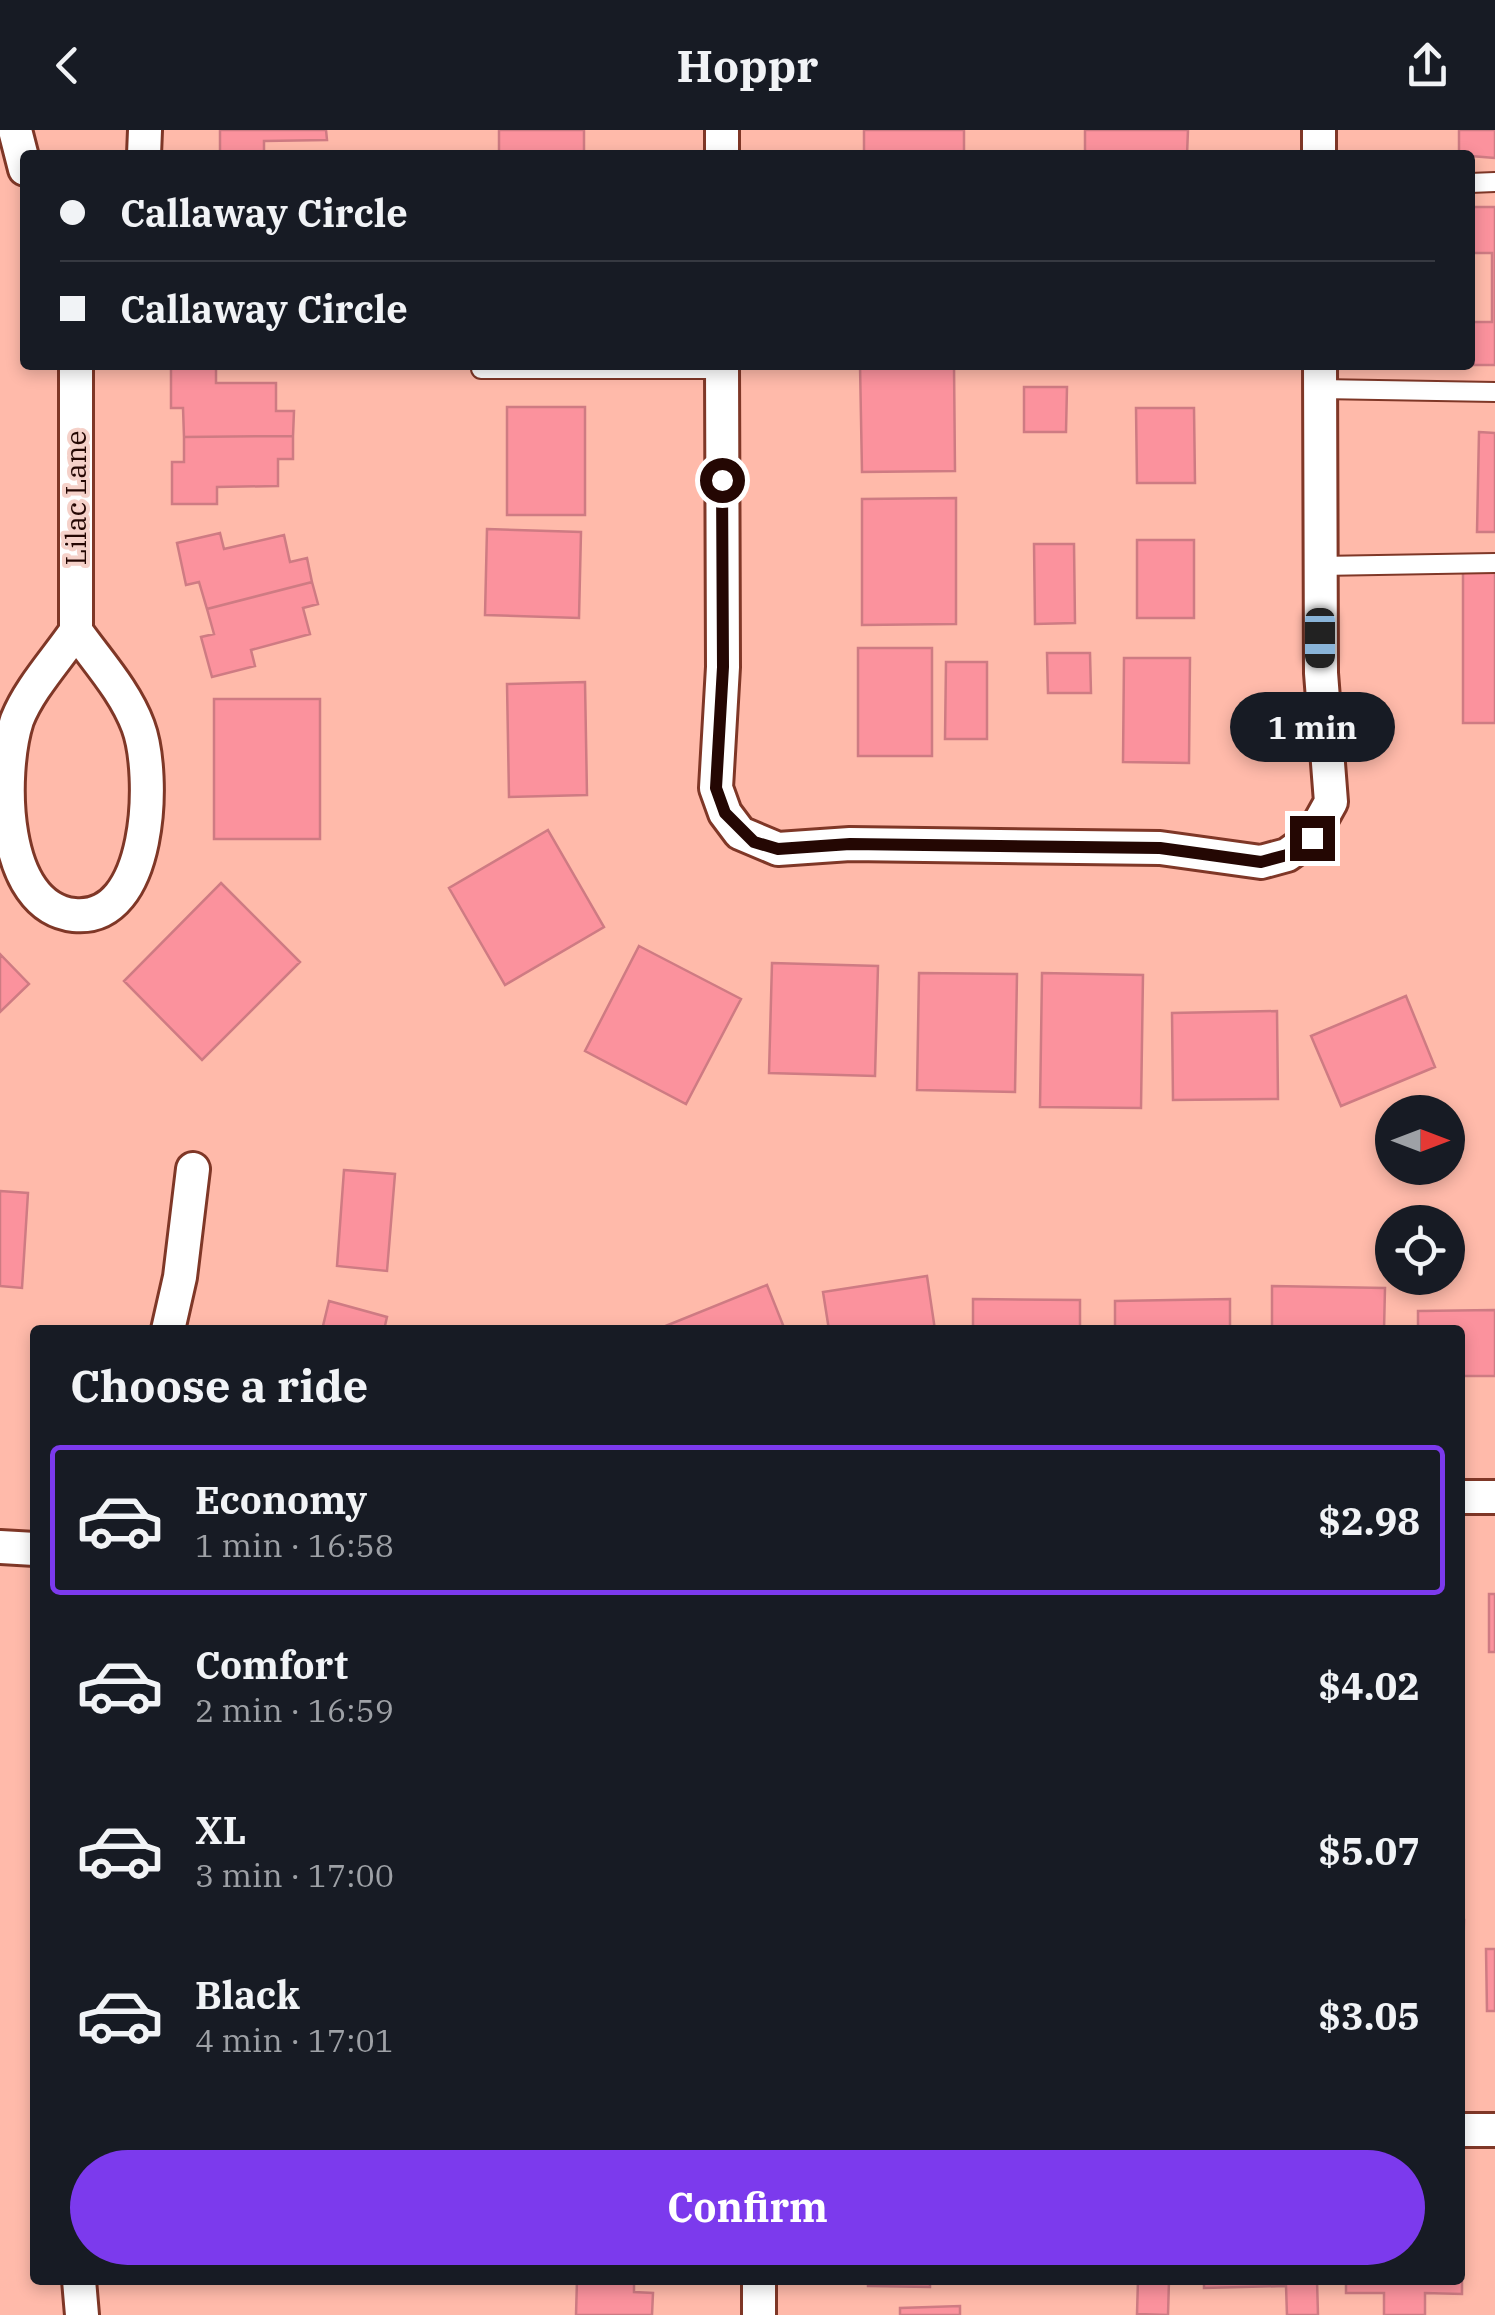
<!DOCTYPE html>
<html lang="en">
<head>
<meta charset="utf-8">
<style>
	body { margin:0; font-family:"IBM Plex Serif",serif; background:#20242c; color:#f1f3f6; height:100vh; display:flex; flex-direction:column; font-size:38px; white-space:nowrap }
	* { box-sizing:border-box; margin:0 }
	p { font-size:32px; color:#9ea1a6 }
	.icon { flex:none; width:55px; height:55px; fill:none; stroke:currentColor; stroke-width:2; stroke-linecap:round; stroke-linejoin:round }
	.map { position:relative; flex:1; overflow:hidden }
	.details { position:absolute; left:30px; top:1195px; width:1435px; height:960px; display:flex; flex-direction:column; background:#171b24; border-radius:10px; box-shadow:0 5px 15px #0003 }
	.details>* { flex:none }
	.guide { position:absolute; left:20px; top:20px; width:1455px; height:220px; border-radius:10px; box-shadow:0 5px 15px #0003; display:grid; align-content:center; height:220px; padding:0 40px; background:#171b24 }
	.needle { width:65px; rotate:90deg }
	.fabs { position:absolute; left:1375px; top:965px; display:grid; gap:20px }
	.fabs a { display:grid; place-items:center; width:90px; height:90px; border-radius:50%; background:#171b24; box-shadow:0 5px 15px #0003; font-size:50px }
	.end { position:absolute; width:45px; height:45px; margin:-22px; border:12px solid #240703; background:#fff; box-shadow:0 0 0 5px #fff }
	.from { border-radius:50% }
	.bubble { position:absolute; height:70px; border-radius:35px; background:#171b24; box-shadow:0 5px 15px #0003; font-size:32px; font-weight:700; line-height:70px; text-align:center }
	.car { position:absolute; width:30px; height:60px; margin:-30px -15px; border-radius:12px; box-shadow:0 0 8px 2px #0007; background:linear-gradient(#222 24%,#8ab4d8 0 40%,#222 0 76%,#8ab4d8 0 86%,#222 0) }
	.guide b { display:flex; align-items:center; gap:35px; height:95px; font-size:38px }
	.guide b+b { border-top:2px solid #363941 }
	.guide i { width:25px; height:25px; background:#f1f3f6 }
	ul { padding:0; list-style:none }
	li { display:flex; align-items:center; gap:30px; height:150px; margin:0 20px 15px; padding:0 20px; border:5px solid transparent; border-radius:10px }
	li div { flex:1 }
	li b { display:block; font-size:38px }
	li em { font-style:normal; font-weight:700 }
	li.selected { border-color:#7c3aed }
	li>.icon { width:90px; height:90px; stroke-width:1.5 }
	h2 { padding:0 40px; font-size:45px; line-height:120px }
	.cta { display:flex; gap:20px; margin-top:auto; padding:20px 40px }
	.cta a { flex:1; height:115px; border-radius:60px; background:#7c3aed; color:#fff; font-size:40px; font-weight:700; line-height:115px; text-align:center }
	header { display:flex; justify-content:space-between; align-items:center; height:130px; padding:0 40px; background:#171b24; font-size:45px; font-weight:700 }
	.map>svg:first-child { display:block }
	.building { fill:#fb929d; stroke:#ce7b83; stroke-width:2.5 }
	.lines { fill:none; stroke-linecap:round; stroke-linejoin:round }
	.service-casing { stroke:#7f3727; stroke-width:22 }
	.minor-casing { stroke:#7f3727; stroke-width:38 }
	.service { stroke:#fff; stroke-width:18 }
	.minor { stroke:#fff; stroke-width:32 }
	.route { stroke:#240703; stroke-width:12 }
	.labels { text-anchor:middle; stroke-width:8; stroke-linejoin:round; paint-order:stroke }
	.street-label { font-size:28px; fill:#240703; stroke:#f5d1c9 }
</style>
</head>
<body>
<header><svg class="icon" aria-label="back" viewBox="0 0 24 24"><path d="M15 5l-7 7 7 7"/></svg>Hoppr<svg class="icon" aria-label="share" viewBox="0 0 24 24"><path d="M12 15V3M7 8l5-5 5 5M5 13v7h14v-7"/></svg></header>
<div class="map">
<svg width="1495" height="2185" viewBox="0 0 1495 2185">
	<rect width="100%" height="100%" fill="#ffbaaa"/>
	<path class="building" d="M220,0H326L327,10L264,11V25H220Z
		M499,0H584V25H499Z
		M864,0H964V25H864Z
		M1085,0H1188L1187,25H1085Z
		M1459,0H1495V28L1459,25Z
		M1470,77H1495V235H1462H1470V192H1492V123H1470Z
		M860,235H954L955,341L862,342Z
		M171,236H216V253H276V281H294L293,306L184,307L183,278H171Z
		M1024,257H1067L1066,302H1024Z
		M507,277H585V385H507Z
		M1136,278H1194L1195,353H1137Z
		M1479,302L1495,303V402H1477Z
		M293,306V329H278V356L217,357V374H172V332H184V307Z
		M956,368V494L862,495V369Z
		M487,399L581,402L579,488L485,485Z
		M220,403L224,419L284,405L290,432L307,428L312,452L207,479L199,452L186,455L177,413Z
		M1137,410H1194V488H1137Z
		M1034,414H1074L1075,493L1035,494Z
		M1463,441L1495,442V593H1463Z
		M312,452L318,474L303,478L310,504L251,520L255,536L212,547L201,507L214,504L207,479Z
		M858,518H932V626H858Z
		M1047,523H1090L1091,563H1048Z
		M1124,528H1190L1189,633L1123,632Z
		M946,532H987V609H945Z
		M585,552L587,665L509,667L507,554Z
		M214,569H320V709H214Z
		M548,700L604,797L505,855L449,758Z
		M221,753L300,832L202,930L124,851Z
		M639,816L741,869L686,974L585,921Z
		M0,824L29,854L0,882Z
		M772,833L878,836L875,946L769,943Z
		M919,843L1017,844L1015,962L917,960Z
		M1042,843L1143,845L1141,978L1040,977Z
		M1406,866L1435,937L1341,976L1311,906Z
		M1277,881L1278,969L1173,970L1172,883Z
		M344,1040L395,1044L387,1141L337,1136Z
		M0,1061L28,1063L22,1158L0,1156Z
		M927,1146L935,1200H829L823,1162Z
		M767,1155L785,1200H664L663,1197Z
		M1272,1156L1385,1158L1384,1200H1272Z
		M973,1169L1080,1170V1200H973Z
		M1230,1169V1200H1115V1171Z
		M329,1171L387,1187L384,1200H322Z
		M1495,1180V1246H1460V1200H1418V1181Z
		M1489,1464H1495V1522H1489Z
		M1460,1790H1464L1462,1882H1460Z
		M1486,1819H1495V1881H1487Z
		M1462,2102V2164L1425,2163V2185H1384V2163H1346V2150H1460Z
		M577,2150H634V2162L653,2163L652,2185H576Z
		M868,2150H930V2157L868,2156Z
		M1138,2150H1169L1168,2185L1137,2184Z
		M1204,2150H1317L1318,2185H1287L1286,2156L1204,2158Z
		M960,2176V2185H900V2178Z"/>
	<g class="lines">
		<g class="service-casing">
			<path id="service" d="M1470,53L1495,52
				M481,239H722
				M1320,259L1495,262
				M1320,436L1495,433"/>
		</g>
		<g class="minor-casing">
			<path id="minor" d="M15,0L25,39
				M722,0V25
				M1319,0V25
				M144,25L145,0
				M76,235V501
				M722,235L723,537L716,658L725,683L740,703L778,719L850,714L1160,718L1261,732L1287,725L1311,708L1331,672L1321,543L1320,235
				M76,501C98,532 125,561 138,596C156,644 152,793 74,785C0,777 0,643 17,590C29,559 57,529 76,501Z
				M168,1200L180,1147L193,1039
				M1460,1367H1495
				M0,1417L35,1419
				M1460,2000H1495
				M79,2150L82,2185
				M759,2150V2185"/>
		</g>
		<use href="#service" class="service"/>
		<use href="#minor" class="minor"/>
	</g>
	<g class="lines">
		<path class="route" d="M722,350L723,537L716,658L725,683L754,712L778,719L850,714L1160,718L1261,732L1287,725L1312,708"/>
	</g>
	<g class="labels">
		<g class="street-label">
			<text transform="translate(76 368) rotate(-90)" y="10">Lilac Lane</text>
		</g>
	</g>
</svg>
<div class="fabs">
<a><svg class="needle" viewBox="-14 -14 28 28"><path d="M0-13l5 13h-10z" fill="#e53935"/><path d="M0 13l5-13h-10z" fill="#9ea1a6"/></svg></a>
<a><svg class="icon" aria-label="locate" viewBox="0 0 24 24"><circle cx="12" cy="12" r="6"/><path d="M12 2v4M12 18v4M2 12h4M18 12h4"/></svg></a>
</div>
<i class="end from" style="left:722px;top:350px"></i>
<i class="end" style="left:1312px;top:708px"></i>
<div class="bubble" style="left:1230px;top:562px;width:165px">1 min</div>
<i class="car" style="left:1320px;top:508px;rotate:180deg"></i>
<div class="guide">
<b><i class="from"></i>Callaway Circle</b>
<b><i></i>Callaway Circle</b>
</div>
<section class="details">
<h2>Choose a ride</h2>
<ul>
<li class="selected"><svg class="icon" aria-label="car" viewBox="0 0 24 24"><path d="M5 17H2v-5l4-1 3-4h7l3 4 3 1v5h-3M9 17h6M6 11h13"/><circle cx="7" cy="17" r="2"/><circle cx="17" cy="17" r="2"/></svg><div><b>Economy</b><p>1 min · 16:58</p></div><em>$2.98</em></li>
<li><svg class="icon" aria-label="car" viewBox="0 0 24 24"><path d="M5 17H2v-5l4-1 3-4h7l3 4 3 1v5h-3M9 17h6M6 11h13"/><circle cx="7" cy="17" r="2"/><circle cx="17" cy="17" r="2"/></svg><div><b>Comfort</b><p>2 min · 16:59</p></div><em>$4.02</em></li>
<li><svg class="icon" aria-label="car" viewBox="0 0 24 24"><path d="M5 17H2v-5l4-1 3-4h7l3 4 3 1v5h-3M9 17h6M6 11h13"/><circle cx="7" cy="17" r="2"/><circle cx="17" cy="17" r="2"/></svg><div><b>XL</b><p>3 min · 17:00</p></div><em>$5.07</em></li>
<li><svg class="icon" aria-label="car" viewBox="0 0 24 24"><path d="M5 17H2v-5l4-1 3-4h7l3 4 3 1v5h-3M9 17h6M6 11h13"/><circle cx="7" cy="17" r="2"/><circle cx="17" cy="17" r="2"/></svg><div><b>Black</b><p>4 min · 17:01</p></div><em>$3.05</em></li>
</ul>
<div class="cta"><a>Confirm</a></div>
</section>
</div>
</body>
</html>
